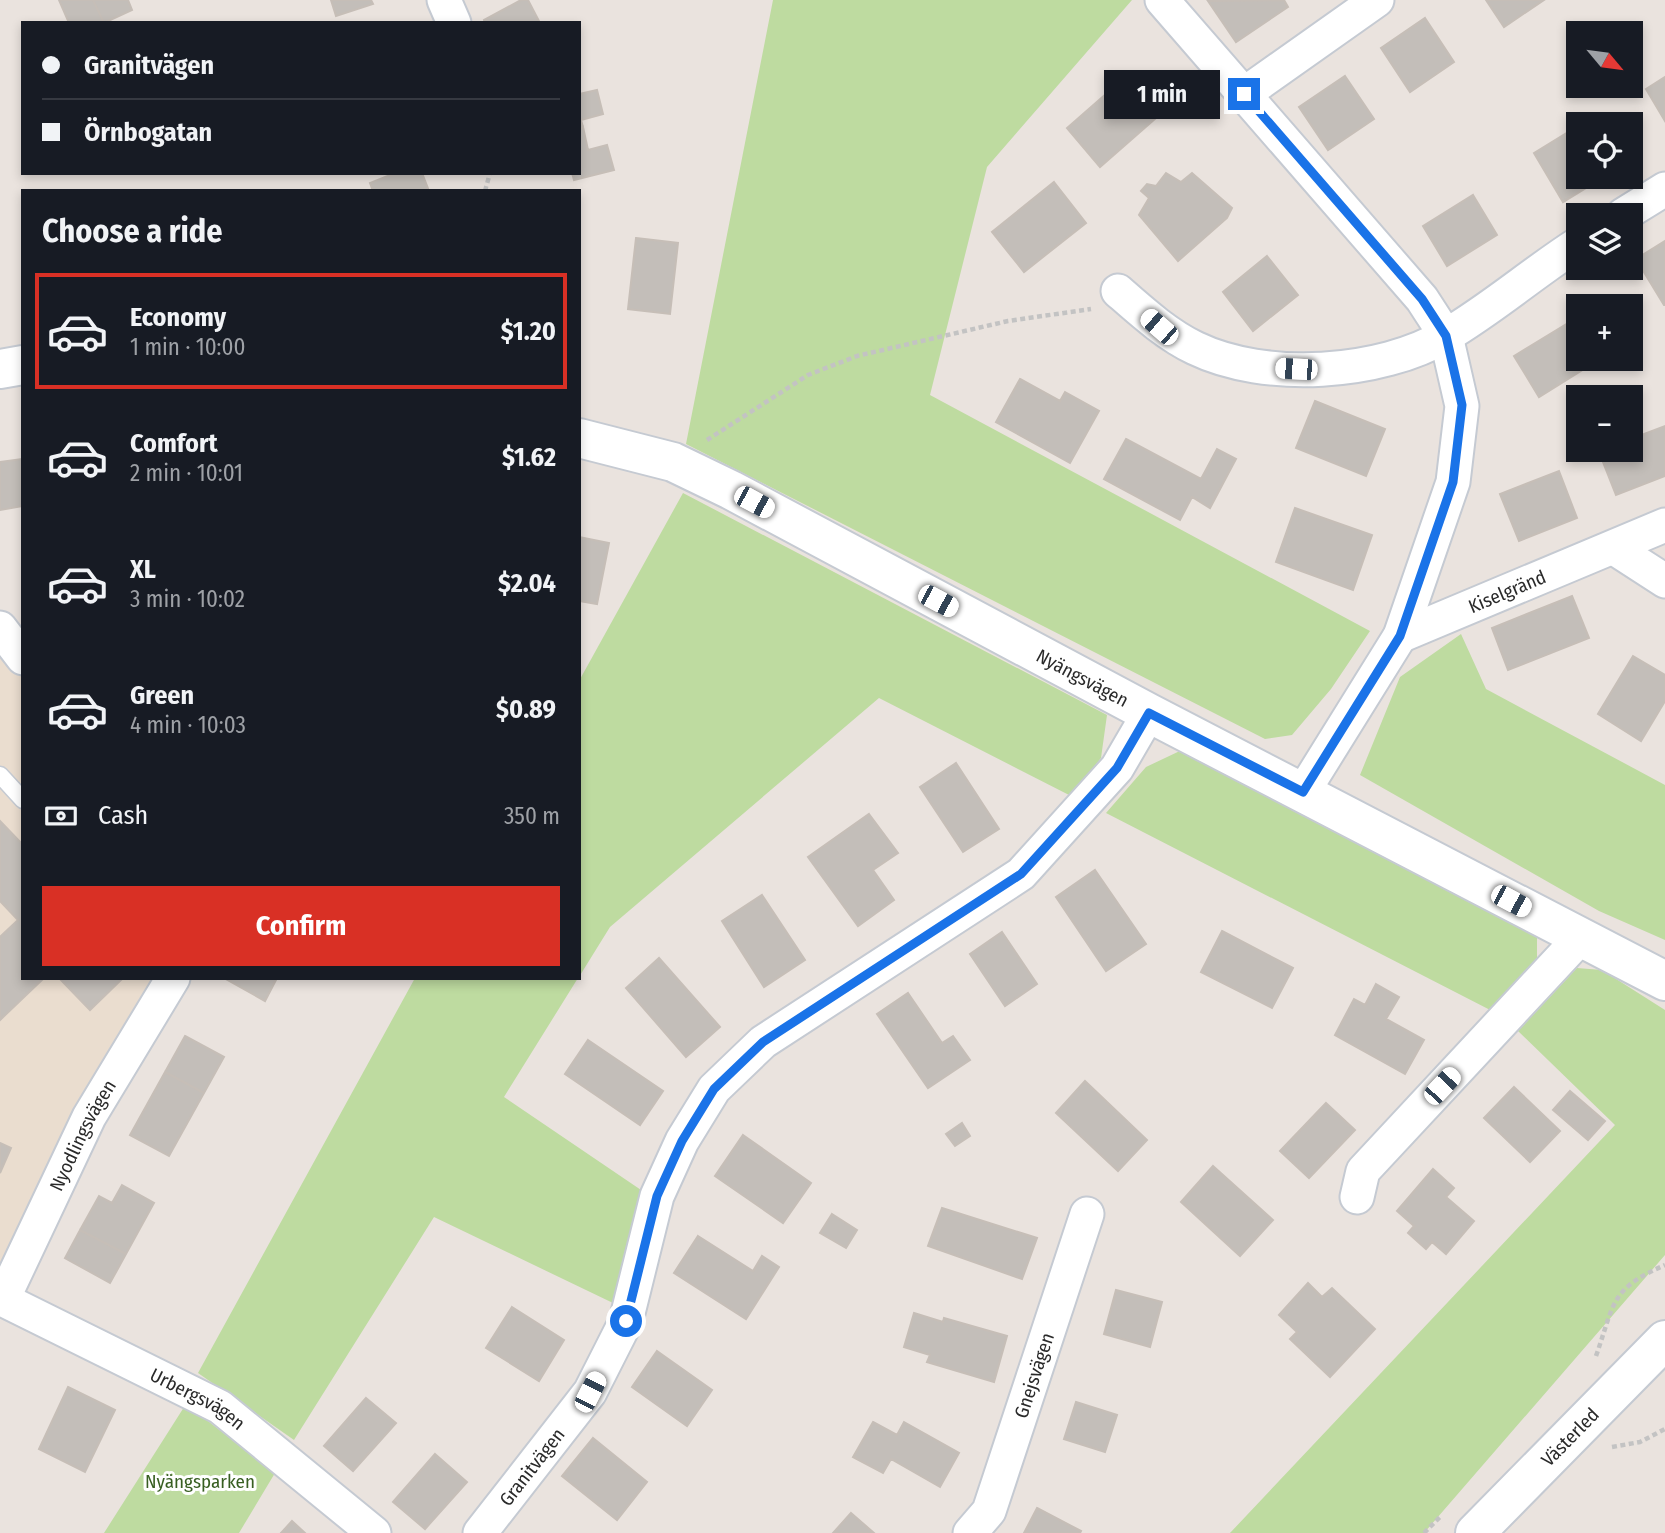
<!DOCTYPE html>
<html lang="en">
<head>
<meta charset="utf-8">
<style>
	body { margin:0; font-family:"Fira Sans Condensed",sans-serif; background:#242831; color:#f1f3f6; height:100vh; display:flex; flex-direction:column; font-size:26px; white-space:nowrap }
	* { box-sizing:border-box; margin:0 }
	p { font-size:23px; color:#9ea1a6 }
	.icon { flex:none; width:38px; height:38px; fill:none; stroke:currentColor; stroke-width:2; stroke-linecap:round; stroke-linejoin:round }
	.map { position:relative; flex:1; overflow:hidden }
	.side { position:absolute; left:21px; top:189px; width:560px; height:791px; display:flex; flex-direction:column; background:#171b24; border-radius:0px; box-shadow:0 4px 10px #0003 }
	.side>* { flex:none }
	.hud { position:absolute; left:21px; top:21px; width:560px; height:154px; border-radius:0px; box-shadow:0 4px 10px #0003; display:grid; align-content:center; height:154px; padding:0 21px; background:#171b24 }
	.needle { width:46px; rotate:119deg }
	.controls { position:absolute; left:1566px; top:21px; display:grid; gap:14px }
	.controls a { display:grid; place-items:center; width:77px; height:77px; border-radius:0px; background:#171b24; box-shadow:0 4px 10px #0003; font-size:35px }
	.end { position:absolute; width:32px; height:32px; margin:-16px; border:9px solid #1a73e8; background:#fff; box-shadow:0 0 0 4px #fff }
	.from { border-radius:50% }
	.bubble { position:absolute; height:49px; border-radius:0px; background:#171b24; box-shadow:0 4px 10px #0003; font-size:23px; font-weight:700; line-height:49px; text-align:center }
	.car { position:absolute; width:21px; height:42px; margin:-21px -10px; border-radius:9px; box-shadow:0 0 5px 2px #0007; background:linear-gradient(#fff 24%,#345 0 40%,#fff 0 76%,#345 0 86%,#fff 0) }
	.hud b { display:flex; align-items:center; gap:24px; height:66px; font-size:26px }
	.hud b+b { border-top:2px solid #363941 }
	.hud i { width:18px; height:18px; background:#f1f3f6 }
	ul { padding:0; list-style:none }
	li { display:flex; align-items:center; gap:21px; height:116px; margin:0 14px 10px; padding:0 7px; border:4px solid transparent; border-radius:0px }
	li div { flex:1 }
	li b { display:block; font-size:26px }
	li em { font-style:normal; font-weight:700 }
	li.on { border-color:#d93025 }
	li>.icon { width:63px; height:63px; stroke-width:1.5 }
	h2 { padding:0 21px; font-size:32px; line-height:84px }
	.pay { display:flex; align-items:center; gap:18px; height:77px; padding:0 21px; font-size:26px }
	.pay p { margin-inline-start:auto }
	.primary-button { display:flex; gap:14px; margin-top:auto; padding:14px 21px }
	.primary-button a { flex:1; height:80px; border-radius:0px; background:#d93025; color:#fff; font-size:28px; font-weight:700; line-height:80px; text-align:center }
	.map>svg:first-child { display:block }
	.education { fill:#eaddcf }
	.green { fill:#bedba0 }
	.building { fill:#c3beb9; stroke:#c6beb7; stroke-width:2 }
	.lines { fill:none; stroke-linecap:round; stroke-linejoin:round }
	.lane-casing { stroke:#c5cad2; stroke-width:19 }
	.street-casing { stroke:#c5cad2; stroke-width:37 }
	.secondary-casing { stroke:#c5cad2; stroke-width:42 }
	.path { stroke:#c3c3c3; stroke-width:4.5; stroke-dasharray:5 3.5; stroke-linecap:butt }
	.lane { stroke:#fff; stroke-width:16 }
	.street { stroke:#fff; stroke-width:33 }
	.secondary { stroke:#fff; stroke-width:38 }
	.route { stroke:#1a73e8; stroke-width:9 }
	.labels { text-anchor:middle; stroke-width:6; stroke-linejoin:round; paint-order:stroke }
	.street-label { font-size:19px; fill:#2a2a2a; stroke:#fff }
	.park-label { font-size:19px; fill:#385f22; stroke:#fff }
</style>
</head>
<body>
<div class="map">
<svg width="1665" height="1533" viewBox="0 0 1665 1533">
	<rect width="100%" height="100%" fill="#eae3de"/>
	<path class="education" d="M0,649L23,679V978H158L13,1253L0,1262Z"/>
	<path class="green" d="M773,0H1132L987,167L930,395L1370,631L1331,689L1292,735L1265,739L686,444Z
		M683,493L1107,715L1101,758L1071,796L879,698L610,927L579,977V681Z
		M1461,634L1486,689L1665,785V940L1599,911L1360,775L1400,677Z
		M1184,749L1537,934V959L1496,1013L1106,813L1146,767Z
		M1577,968L1602,970L1665,1010V1255L1424,1533H1230L1615,1125L1518,1031Z
		M415,978H578L504,1097L644,1192L613,1303L434,1217L294,1440L198,1373Z
		M186,1404L275,1473L239,1533H104Z"/>
	<path class="building" d="M59,0H93L104,23H69Z
		M93,0H128L132,10L104,23Z
		M331,0H371L373,4L336,16Z
		M521,0H528L540,23H485L484,20Z
		M1284,0L1288,7L1236,42L1208,1Z
		M1486,0H1544L1504,27Z
		M1425,18L1454,62L1410,92L1381,48Z
		M1345,76L1374,119L1328,150L1299,107Z
		M1665,77V121L1646,89Z
		M1122,80L1155,119L1100,167L1067,128Z
		M597,90L603,114L581,120L583,127L579,128V94Z
		M1578,126V177H1604L1563,202L1534,153Z
		M583,127L588,150L607,145L614,170L574,180L572,173H579V128Z
		M395,173H422L429,191H373L370,183Z
		M1166,173L1181,182L1192,173L1232,208L1227,218L1178,261L1139,215L1149,198L1141,191L1147,184L1156,186Z
		M1054,182L1086,223L1024,272L992,232Z
		M1473,195L1497,235L1447,266L1423,226Z
		M636,238L678,243L670,314L628,309Z
		M1665,241V305H1664L1636,259Z
		M1267,256L1298,295L1253,331L1223,292Z
		M1578,317V359H1585L1589,366L1539,397L1514,356Z
		M1020,379L1060,401L1065,392L1099,411L1070,463L996,422Z
		M1315,401L1385,429L1366,476L1296,448Z
		M1665,426V476L1616,495L1599,452L1631,450V439Z
		M1126,439L1201,479L1217,449L1236,459L1210,508L1192,497L1180,520L1104,479Z
		M23,459V506L0,510V462Z
		M1559,471L1577,518L1519,541L1500,494Z
		M1295,508L1372,535L1353,590L1276,562Z
		M579,537L609,543L597,604L579,601Z
		M1572,596L1589,638L1508,670L1492,628Z
		M1633,656L1665,675V701L1641,741L1598,714Z
		M956,763L999,829L963,852L920,787Z
		M869,814L898,853L873,870L894,900L858,926L808,857Z
		M0,821L23,845V978H44L0,1020V937L18,920L0,901Z
		M1095,870L1146,944L1106,971L1056,897Z
		M762,895L805,960L764,987L722,921Z
		M1222,931L1293,968L1272,1008L1201,972Z
		M1002,932L1037,984L1005,1006L970,954Z
		M659,958L720,1027L686,1057L626,988Z
		M59,978H123L90,1010Z
		M224,978H277L265,1001Z
		M1376,984L1399,997L1386,1019L1424,1040L1405,1074L1335,1035L1354,999L1365,1005Z
		M908,993L942,1043L953,1036L970,1060L928,1088L877,1014Z
		M185,1036L224,1057L204,1093L165,1072Z
		M588,1040L663,1091L640,1125L565,1074Z
		M165,1072L204,1093L169,1156L130,1135Z
		M1085,1081L1147,1140L1118,1171L1056,1113Z
		M1514,1087L1560,1131L1530,1162L1484,1118Z
		M1570,1091L1605,1121L1588,1140L1553,1110Z
		M1326,1103L1355,1130L1309,1178L1280,1151Z
		M962,1123L970,1136L955,1146L946,1134Z
		M743,1135L811,1183L783,1223L715,1176Z
		M0,1143L11,1148L0,1173Z
		M1213,1166L1273,1220L1240,1256L1181,1202Z
		M1433,1169L1454,1188L1446,1197L1474,1221L1446,1254L1432,1242L1426,1249L1408,1233L1414,1226L1397,1211Z
		M122,1185L154,1203L126,1254L80,1230L99,1196L112,1203Z
		M942,1208L1037,1238L1022,1279L928,1246Z
		M832,1214L857,1230L846,1248L820,1233Z
		M80,1230L126,1254L110,1283L65,1258Z
		M698,1236L753,1271L762,1256L779,1267L746,1319L674,1273Z
		M1308,1283L1322,1297L1332,1288L1375,1329L1330,1377L1290,1339L1297,1332L1279,1315Z
		M1116,1290L1162,1302L1150,1347L1104,1334Z
		M512,1307L564,1340L539,1381L486,1348Z
		M914,1313L943,1322L944,1318L1007,1336L994,1382L927,1362L930,1355L904,1347Z
		M657,1351L712,1390L687,1426L632,1387Z
		M68,1387L115,1410L85,1472L39,1449Z
		M366,1398L396,1423L353,1471L324,1446Z
		M1076,1402L1117,1415L1105,1452L1064,1439Z
		M873,1422L897,1435L904,1422L959,1453L940,1487L891,1459L883,1473L853,1457Z
		M593,1438L647,1482L617,1520L562,1476Z
		M435,1454L467,1482L425,1529L393,1502Z
		M1037,1508L1081,1531L1080,1533H1024Z
		M851,1513L874,1533H833Z
		M292,1521L305,1533H281Z"/>
	<g class="lines">
		<g class="lane-casing">
			<path id="lane" d="M0,775L23,800"/>
		</g>
		<g class="street-casing">
			<g id="street">
				<path d="M444,0L454,23"/>
				<path d="M1162,0L1422,299L1446,336L1462,406L1453,482L1400,636L1303,792"/>
				<path d="M1244,94L1377,0"/>
				<path d="M1623,215L1665,189"/>
				<path d="M1118,291C1142,312 1166,334 1195,348C1265,382 1380,375 1447,335C1493,308 1534,272 1578,244"/>
				<path d="M1614,548L1665,581"/>
				<path d="M0,628L23,658"/>
				<path id="s1" d="M1400,636L1665,525"/>
				<path d="M1357,1197L1363,1171L1580,938"/>
				<path id="s2" d="M0,1298L220,1407L374,1533"/>
				<path id="s3" d="M3,1299L89,1117L173,978"/>
				<path id="s4" d="M480,1533L590,1392L626,1321L657,1196L682,1141L714,1089L763,1042L1021,874L1117,768L1149,713"/>
				<path id="s5" d="M970,1533L989,1511L1087,1214"/>
			</g>
		</g>
		<g class="secondary-casing">
			<g id="secondary">
				<path d="M0,369L23,365"/>
				<path id="s6" d="M579,438L673,462L731,490L1149,713L1665,981"/>
				<path id="s7" d="M1475,1533L1665,1340"/>
			</g>
		</g>
		<path class="path" d="M485,191L490,173
			M707,440L808,375L857,356L1008,321L1091,309
			M1596,1356C1615,1302 1610,1289 1665,1265
			M1612,1447L1640,1442L1665,1429
			M1424,1533L1442,1515"/>
		<use href="#lane" class="lane"/>
		<use href="#street" class="street"/>
		<use href="#secondary" class="secondary"/>
	</g>
	<g class="lines">
		<path class="route" d="M626,1321L657,1196L682,1141L714,1089L763,1042L1021,874L1117,768L1149,713L1303,792L1400,636L1453,482L1462,405L1446,336L1422,299L1244,94"/>
	</g>
	<g class="labels">
		<g class="street-label">
			<text dy="7" stroke="none"><textPath href="#s1" startOffset="116">Kiselgränd</textPath></text>
			<text dy="7" stroke="none"><textPath href="#s6" startOffset="560">Nyängsvägen</textPath></text>
			<text dy="7" stroke="none"><textPath href="#s3" startOffset="182">Nyodlingsvägen</textPath></text>
			<text dy="7" stroke="none"><textPath href="#s5" startOffset="172">Gnejsvägen</textPath></text>
			<text dy="7" stroke="none"><textPath href="#s2" startOffset="222">Urbergsvägen</textPath></text>
			<text dy="7" stroke="none"><textPath href="#s7" startOffset="135">Västerled</textPath></text>
			<text dy="7" stroke="none"><textPath href="#s4" startOffset="84">Granitvägen</textPath></text>
		</g>
		<g class="park-label">
			<text x="200" y="1488">Nyängsparken</text>
		</g>
	</g>
</svg>
<div class="controls">
<a><svg class="needle" viewBox="-14 -14 28 28"><path d="M0-13l5 13h-10z" fill="#e53935"/><path d="M0 13l5-13h-10z" fill="#9ea1a6"/></svg></a>
<a><svg class="icon" aria-label="locate" viewBox="0 0 24 24"><circle cx="12" cy="12" r="6"/><path d="M12 2v4M12 18v4M2 12h4M18 12h4"/></svg></a>
<a><svg class="icon" aria-label="layers" viewBox="0 0 24 24"><path d="M12 4l9 5-9 5-9-5zM3 14l9 5 9-5"/></svg></a>
<a>+</a>
<a>−</a>
</div>
<i class="end from" style="left:626px;top:1321px"></i>
<i class="end" style="left:1244px;top:94px"></i>
<div class="bubble" style="left:1104px;top:70px;width:116px">1 min</div>
<i class="car" style="left:1159px;top:327px;rotate:311deg"></i>
<i class="car" style="left:1296px;top:369px;rotate:273deg"></i>
<i class="car" style="left:754px;top:502px;rotate:118deg"></i>
<i class="car" style="left:938px;top:601px;rotate:118deg"></i>
<i class="car" style="left:1511px;top:901px;rotate:118deg"></i>
<i class="car" style="left:1442px;top:1086px;rotate:43deg"></i>
<i class="car" style="left:590px;top:1392px;rotate:27deg"></i>
<div class="hud">
<b><i class="from"></i>Granitvägen</b>
<b><i></i>Örnbogatan</b>
</div>
<section class="side">
<h2>Choose a ride</h2>
<ul>
<li class="on"><svg class="icon" aria-label="car" viewBox="0 0 24 24"><path d="M5 17H2v-5l4-1 3-4h7l3 4 3 1v5h-3M9 17h6M6 11h13"/><circle cx="7" cy="17" r="2"/><circle cx="17" cy="17" r="2"/></svg><div><b>Economy</b><p>1 min · 10:00</p></div><em>$1.20</em></li>
<li><svg class="icon" aria-label="car" viewBox="0 0 24 24"><path d="M5 17H2v-5l4-1 3-4h7l3 4 3 1v5h-3M9 17h6M6 11h13"/><circle cx="7" cy="17" r="2"/><circle cx="17" cy="17" r="2"/></svg><div><b>Comfort</b><p>2 min · 10:01</p></div><em>$1.62</em></li>
<li><svg class="icon" aria-label="car" viewBox="0 0 24 24"><path d="M5 17H2v-5l4-1 3-4h7l3 4 3 1v5h-3M9 17h6M6 11h13"/><circle cx="7" cy="17" r="2"/><circle cx="17" cy="17" r="2"/></svg><div><b>XL</b><p>3 min · 10:02</p></div><em>$2.04</em></li>
<li><svg class="icon" aria-label="car" viewBox="0 0 24 24"><path d="M5 17H2v-5l4-1 3-4h7l3 4 3 1v5h-3M9 17h6M6 11h13"/><circle cx="7" cy="17" r="2"/><circle cx="17" cy="17" r="2"/></svg><div><b>Green</b><p>4 min · 10:03</p></div><em>$0.89</em></li>
</ul>
<div class="pay"><svg class="icon" aria-label="cash" viewBox="0 0 24 24"><path d="M3 7h18v10H3z"/><circle cx="12" cy="12" r="2"/></svg>Cash<p>350 m</p></div>
<div class="primary-button"><a>Confirm</a></div>
</section>
</div>
</body>
</html>
